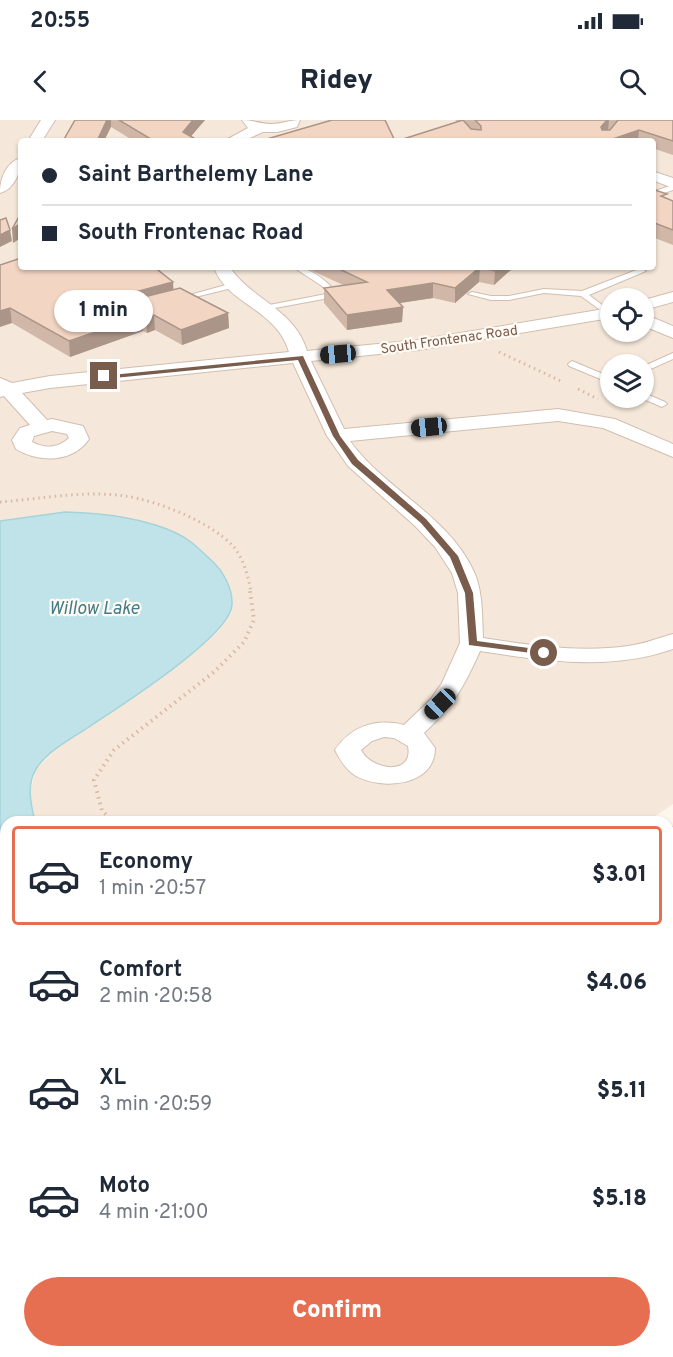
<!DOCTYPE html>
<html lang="en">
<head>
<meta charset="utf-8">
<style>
	body { margin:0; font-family:Overpass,sans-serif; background:#f2f2f3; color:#1f2937; height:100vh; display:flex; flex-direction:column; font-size:22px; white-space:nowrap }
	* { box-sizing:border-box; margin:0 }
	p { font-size:20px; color:#747a83 }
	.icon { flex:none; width:33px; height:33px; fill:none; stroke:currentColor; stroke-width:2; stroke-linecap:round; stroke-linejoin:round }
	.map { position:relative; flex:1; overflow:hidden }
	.side { position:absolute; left:0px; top:696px; width:674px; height:542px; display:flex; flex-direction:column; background:#fff; border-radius:18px 18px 0 0; box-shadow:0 2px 4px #0004 }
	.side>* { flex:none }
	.banner { position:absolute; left:18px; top:18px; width:638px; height:132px; border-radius:6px; box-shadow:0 2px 4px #0004; display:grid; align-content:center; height:132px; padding:0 24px; background:#fff }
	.fabs { position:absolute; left:600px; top:168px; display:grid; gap:12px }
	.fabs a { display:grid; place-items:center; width:54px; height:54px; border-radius:50%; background:#fff; box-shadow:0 2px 4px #0004; font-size:30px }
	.end { position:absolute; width:27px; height:27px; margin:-14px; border:8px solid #7a5c4d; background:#fff; box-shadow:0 0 0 3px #fff }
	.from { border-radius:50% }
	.bubble { position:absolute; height:42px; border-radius:21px; background:#fff; box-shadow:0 2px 4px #0004; font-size:20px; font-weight:800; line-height:42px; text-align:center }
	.car { position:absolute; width:18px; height:36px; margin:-18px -9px; border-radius:8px; box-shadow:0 0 4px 2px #0007; background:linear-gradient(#222 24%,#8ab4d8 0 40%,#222 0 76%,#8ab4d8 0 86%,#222 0) }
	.banner b { display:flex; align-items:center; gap:21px; height:57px; font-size:22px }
	.banner b+b { border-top:2px solid #e0e1e3 }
	.banner i { width:15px; height:15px; background:#1f2937 }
	ul { padding:10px 0 0; list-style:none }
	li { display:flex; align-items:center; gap:18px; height:99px; margin:0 12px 9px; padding:0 12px; border:3px solid transparent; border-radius:6px }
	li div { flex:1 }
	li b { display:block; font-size:22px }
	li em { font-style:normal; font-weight:800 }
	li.current { border-color:#e76f51 }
	li>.icon { width:54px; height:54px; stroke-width:1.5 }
	.primary-button { display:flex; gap:12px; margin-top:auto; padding:12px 24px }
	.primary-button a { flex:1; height:69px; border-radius:36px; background:#e76f51; color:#fff; font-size:24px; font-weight:800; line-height:69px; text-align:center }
	.status { display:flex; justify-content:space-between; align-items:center; height:42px; padding:0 30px; background:#fff; direction:ltr }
	.status svg { height:16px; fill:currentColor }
	header { display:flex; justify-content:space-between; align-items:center; height:78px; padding:0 24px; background:#fff; font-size:27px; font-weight:800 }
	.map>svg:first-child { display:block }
	.residential { fill:#f5e8da; fill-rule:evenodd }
	.green { fill:#d8ecc9 }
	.water { fill:#bfe3e8; stroke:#a5d3da; stroke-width:1.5 }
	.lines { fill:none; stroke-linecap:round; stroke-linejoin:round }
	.lane-casing { stroke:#d1beb0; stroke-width:2 }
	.street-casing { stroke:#d1beb0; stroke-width:2 }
	.path-far2 { stroke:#d9b8a5; stroke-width:3; stroke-dasharray:1.5 4; stroke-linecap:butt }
	.path-far1 { stroke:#d9b8a5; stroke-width:4; stroke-dasharray:1.5 4.5; stroke-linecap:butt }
	.path { stroke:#d9b8a5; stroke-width:4.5; stroke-dasharray:2 6; stroke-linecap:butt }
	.lane { fill:#fff; fill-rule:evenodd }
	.street { fill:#fff; fill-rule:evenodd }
	.rail-casing { stroke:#b9a8c9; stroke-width:8 }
	.rail { stroke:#fffaf3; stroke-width:6; stroke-dasharray:17; stroke-linecap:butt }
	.wall { fill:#d1b7a8 }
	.shaded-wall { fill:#aa9588 }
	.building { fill:#f3d5c3; stroke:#aa9588; stroke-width:1.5 }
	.route { fill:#7a5c4d }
	.labels { text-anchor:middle; stroke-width:4.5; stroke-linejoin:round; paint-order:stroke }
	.far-street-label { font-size:14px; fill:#7a5c4d; stroke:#fffaf3 }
	.water-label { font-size:18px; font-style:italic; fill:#437c86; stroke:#fffaf3 }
</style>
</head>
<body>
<div class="status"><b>20:55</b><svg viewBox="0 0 49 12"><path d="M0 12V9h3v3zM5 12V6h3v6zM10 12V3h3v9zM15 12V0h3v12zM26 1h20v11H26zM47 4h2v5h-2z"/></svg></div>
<header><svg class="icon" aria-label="back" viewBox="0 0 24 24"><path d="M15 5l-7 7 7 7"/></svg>Ridey<svg class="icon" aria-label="search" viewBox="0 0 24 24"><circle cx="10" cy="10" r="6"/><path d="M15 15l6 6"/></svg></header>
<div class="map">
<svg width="673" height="1237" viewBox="0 0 673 1237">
	<rect width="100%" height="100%" fill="#fdf6ec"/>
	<path class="residential" d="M0,0H673V684L647,702H35L29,676L36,649L57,628L136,575L197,530L220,509L65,392L0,401ZM21,21H652V147H21ZM610,178H644V212H610ZM610,244H644V278H610Z"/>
	<path class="green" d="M673,919V1237H256L263,1232H668V923Z
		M0,1113H6V1232H61L53,1237H0Z"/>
	<path class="water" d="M65,392C102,393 142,397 176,413C190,419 201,431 212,441C223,451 233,469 232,485C230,517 117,588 89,607C72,618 47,631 36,649C26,666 31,684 35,702H6V1113H0V401Z
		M145,1232H221L228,1237H149Z"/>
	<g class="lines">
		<g class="lane-casing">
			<path id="lane" d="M673,65V70L652,77V72Z
				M293,147C309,147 325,159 335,171L332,178H329L264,190V186L326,174L327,171L322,166Z
				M639,149L646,151L589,175L610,191V194L607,195L581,176L544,173L509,180H491L468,174L472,172L491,176H509L544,169L582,171Z
				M233,163L237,165L236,167L179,181L175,179Z
				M673,233V239L644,252V246Z
				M572,241L610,257V263L569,246L568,244Z
				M644,273L665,282L667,284L662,287L641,278H644Z
				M673,1162V1179L668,1181V1164Z
				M590,1232H612L609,1237H587Z"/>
		</g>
		<g class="street-casing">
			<path id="street" d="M41,0H55L42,21H28Z
				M242,0C253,0 261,4 271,4C282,4 289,0 300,0L297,7L277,12H263L243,21H224L248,8Z
				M21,38C21,51 15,69 0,73C0,59 6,42 21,38Z
				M652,51L673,58V68L652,60Z
				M214,147H232L231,149C253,180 295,190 307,231L418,220L610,188V198L418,230L311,241L344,309L558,289L615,299L673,324V337L603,308L558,301L350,321C385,370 450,396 475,454C483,474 482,497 483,518C530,525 580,533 628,526C644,524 658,518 673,514V529C611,551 544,541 480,531C464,567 453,586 424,613L435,628C435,667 381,670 356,656C346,650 340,640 335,630C351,606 376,598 404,605L431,579L442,563L460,523L458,473L452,453L435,427L415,406L348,346L327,316L293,243L50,268L22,273L47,300L52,299L83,306L89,319C73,343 39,343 16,329L12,320L20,308L30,305L4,276L0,277V258L12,263L50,256L289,232C277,189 226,184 214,147ZM52,311L67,314L69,318C58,328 45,329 32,322L34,316ZM384,617L394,618L408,626C414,656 372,651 361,630L372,621Z
				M673,172V182L644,190V180Z
				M644,194L673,206V218L644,206Z"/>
		</g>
		<path class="path-far2" d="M499,232L563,262
			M578,269L598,279
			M0,382C40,379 84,370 125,376C158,381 209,401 233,426C243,437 249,458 251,473"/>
		<path class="path-far1" d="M115,702L102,691L94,660L114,630L214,552L244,522L254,500L250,471
			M668,711L673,707"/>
		<path class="path" d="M0,1229L6,1226"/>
		<use href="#lane" class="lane"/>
		<use href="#street" class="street"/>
		<g class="rail-casing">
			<path id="rail" d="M668,884L673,880
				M194,1237L201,1232"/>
		</g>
		<use href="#rail" class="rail"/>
	</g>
	<path class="wall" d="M75,0H205L191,16L199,21H134L111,7Z
		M455,0H673V35L652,28V21H397L458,2Z
		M652,69L666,78L673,81V125L652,117Z
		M0,145L173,162V170L228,193L229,208L182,225L155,210L147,213L143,211L70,237L12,203Z
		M304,147H514L494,165L479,162L455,183L433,178L399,183L403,187L402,202L347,210L324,183V168L343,165Z"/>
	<path class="shaded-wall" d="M107,0H111V7L104,21H97Z
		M193,0H205L187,21L183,12Z
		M607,0H609L608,10L600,20L601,7Z
		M639,10L638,21H607Z
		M21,103V118L13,123L12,109Z
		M10,110L12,121L0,127V115Z
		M480,147L479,162L455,183V168Z
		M499,147H514L494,165L495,151Z
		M173,162L174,177L136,187L135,172Z
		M433,163V178L387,185V170Z
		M403,187L402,202L347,210V195Z
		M10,188L12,203L0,207V191Z
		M228,193L229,208L182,225L181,210Z
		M154,195L155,210L147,213L146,198Z
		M142,196L143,211L70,237L69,221Z"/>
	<path class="building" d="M75,0H107L97,21H63Z
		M119,0H193L183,12L199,21H154Z
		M332,0H385L395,21H260Z
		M463,0L471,9L481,10V6L475,0H607L601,7L602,10H610L618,0H673V21L639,10L607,21H397Z
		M652,69L667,74L661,76L673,81V110L652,102Z
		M21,93V103L12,109Z
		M6,98L10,110L0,115V100Z
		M21,138V147H154L173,162L135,172V176L140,178L180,168L228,193L181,210L154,195L146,198L142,196L69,221L10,188L0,191V145Z
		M335,147H499L495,151L480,147L455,168L433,163L387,170L403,187L347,195L324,168L367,162Z"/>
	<path class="route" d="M303,236L340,316L358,340L426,399L458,436L473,473L477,521L544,530L547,531V535L469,525L465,473L450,437L421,403L352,344L333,316L298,240L104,259L101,256Z"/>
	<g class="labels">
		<g class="far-street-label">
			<text transform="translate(449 219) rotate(-8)" y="5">South Frontenac Road</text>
		</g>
		<g class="water-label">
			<text x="94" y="494">Willow Lake</text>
		</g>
	</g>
</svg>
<div class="fabs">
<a><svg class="icon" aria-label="locate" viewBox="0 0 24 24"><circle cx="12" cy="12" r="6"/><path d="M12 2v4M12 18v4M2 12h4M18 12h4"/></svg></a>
<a><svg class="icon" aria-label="layers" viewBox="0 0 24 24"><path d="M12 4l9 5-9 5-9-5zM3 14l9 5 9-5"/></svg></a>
</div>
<i class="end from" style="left:544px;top:533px"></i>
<i class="end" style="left:104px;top:256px"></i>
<div class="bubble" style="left:54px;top:170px;width:99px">1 min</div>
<i class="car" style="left:338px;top:234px;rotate:265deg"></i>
<i class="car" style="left:429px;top:307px;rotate:264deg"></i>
<i class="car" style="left:440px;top:584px;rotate:226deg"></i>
<div class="banner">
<b><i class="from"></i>Saint Barthelemy Lane</b>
<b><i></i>South Frontenac Road</b>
</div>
<section class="side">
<ul>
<li class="current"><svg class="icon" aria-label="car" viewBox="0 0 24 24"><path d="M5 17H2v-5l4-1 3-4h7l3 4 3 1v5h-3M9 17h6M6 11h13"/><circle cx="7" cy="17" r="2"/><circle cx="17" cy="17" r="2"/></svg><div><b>Economy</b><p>1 min · 20:57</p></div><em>$3.01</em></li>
<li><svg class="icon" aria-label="car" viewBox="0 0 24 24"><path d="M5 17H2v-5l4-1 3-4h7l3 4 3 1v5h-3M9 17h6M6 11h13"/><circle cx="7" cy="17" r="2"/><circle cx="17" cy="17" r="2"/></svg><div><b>Comfort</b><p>2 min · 20:58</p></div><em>$4.06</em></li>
<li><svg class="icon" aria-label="car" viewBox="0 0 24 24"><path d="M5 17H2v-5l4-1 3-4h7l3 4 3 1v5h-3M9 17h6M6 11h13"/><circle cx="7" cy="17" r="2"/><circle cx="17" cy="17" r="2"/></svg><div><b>XL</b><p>3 min · 20:59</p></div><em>$5.11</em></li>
<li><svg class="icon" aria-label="car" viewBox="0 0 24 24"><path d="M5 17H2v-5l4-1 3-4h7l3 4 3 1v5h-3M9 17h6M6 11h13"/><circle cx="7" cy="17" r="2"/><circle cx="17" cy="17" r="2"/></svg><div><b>Moto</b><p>4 min · 21:00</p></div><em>$5.18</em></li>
</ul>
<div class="primary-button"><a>Confirm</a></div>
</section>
</div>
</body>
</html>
